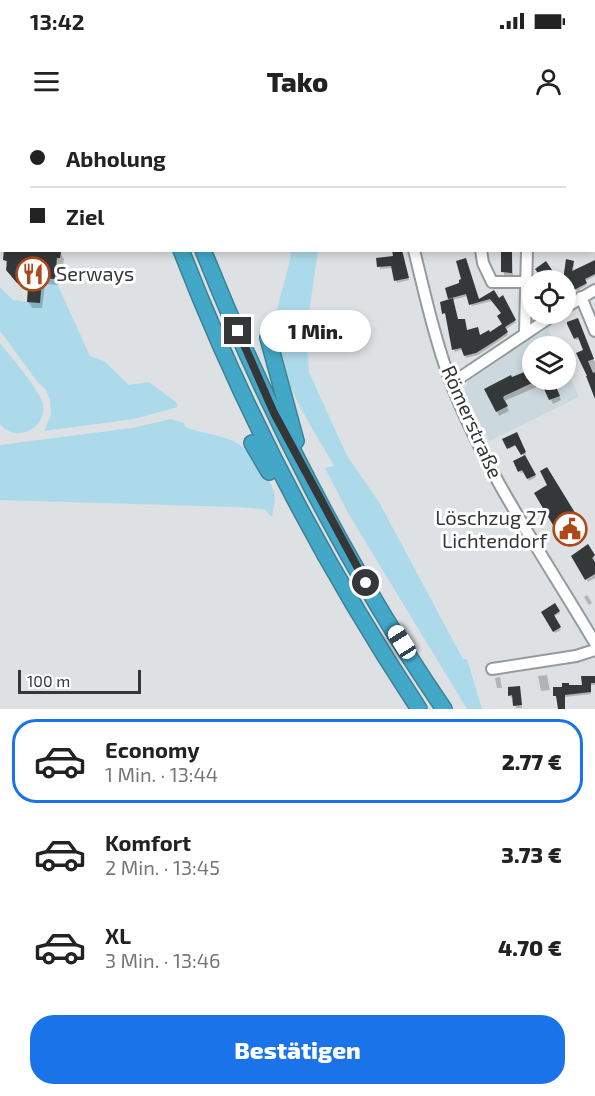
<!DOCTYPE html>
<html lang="de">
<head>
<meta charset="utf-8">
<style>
	body { margin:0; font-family:"Exo 2",sans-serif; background:#f6f6f6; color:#222; height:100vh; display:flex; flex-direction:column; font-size:22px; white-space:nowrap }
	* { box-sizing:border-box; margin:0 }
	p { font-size:20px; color:#767676 }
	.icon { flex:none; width:33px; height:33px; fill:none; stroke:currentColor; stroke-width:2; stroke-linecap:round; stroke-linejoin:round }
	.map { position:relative; height:589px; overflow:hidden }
	.details { display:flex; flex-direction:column; background:#fff; flex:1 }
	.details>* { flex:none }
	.banner { position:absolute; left:0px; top:0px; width:596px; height:132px; box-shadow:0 3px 9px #0003; display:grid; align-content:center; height:132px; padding:0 30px; background:#fff }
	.tools { position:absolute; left:522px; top:150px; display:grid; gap:12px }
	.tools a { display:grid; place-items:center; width:54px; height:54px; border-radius:50%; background:#fff; box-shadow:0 3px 9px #0003; font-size:30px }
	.scale { position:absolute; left:18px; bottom:15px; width:123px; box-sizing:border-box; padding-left:6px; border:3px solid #343637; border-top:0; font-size:16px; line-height:21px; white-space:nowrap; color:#343637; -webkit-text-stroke:4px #fff; paint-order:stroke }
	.end { position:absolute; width:27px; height:27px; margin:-14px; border:8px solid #343637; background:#fff; box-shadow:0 0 0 3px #fff }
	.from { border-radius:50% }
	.bubble { position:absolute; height:42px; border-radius:21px; background:#fff; box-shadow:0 3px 9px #0003; font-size:20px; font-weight:800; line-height:42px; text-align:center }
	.car { position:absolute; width:18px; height:36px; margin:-18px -9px; border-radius:8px; box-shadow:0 0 4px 2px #0007; background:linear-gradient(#fff 24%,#345 0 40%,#fff 0 76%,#345 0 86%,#fff 0) }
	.banner b { display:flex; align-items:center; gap:21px; height:57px; font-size:22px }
	.banner b+b { border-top:2px solid #e0e0e0 }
	.banner i { width:15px; height:15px; background:#222 }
	ul { padding:10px 0 0; list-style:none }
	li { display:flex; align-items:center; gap:18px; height:84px; margin:0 12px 9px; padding:0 18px; border:3px solid transparent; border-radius:24px }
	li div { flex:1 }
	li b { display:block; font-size:22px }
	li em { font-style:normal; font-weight:800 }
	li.selected { border-color:#1a73e8 }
	li>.icon { width:54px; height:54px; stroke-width:1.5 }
	.cta { display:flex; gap:12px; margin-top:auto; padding:12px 30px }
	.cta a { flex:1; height:69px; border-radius:24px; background:#1a73e8; color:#fff; font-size:24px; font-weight:800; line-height:69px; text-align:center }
	.status { display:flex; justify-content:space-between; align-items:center; height:42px; padding:0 30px; background:#fff; direction:ltr }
	.status svg { height:16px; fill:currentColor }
	header { display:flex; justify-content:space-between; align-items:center; height:78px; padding:0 30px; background:#fff; font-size:27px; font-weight:800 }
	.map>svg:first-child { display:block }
	.built { fill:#cbd8dd }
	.green { fill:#addaea }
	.shadow { fill:#0003; fill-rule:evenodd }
	.building { fill:#343839 }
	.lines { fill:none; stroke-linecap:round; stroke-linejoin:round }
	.minor-casing { stroke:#969a9c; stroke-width:14 }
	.highway-casing { stroke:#3e8095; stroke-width:18 }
	.minor { stroke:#fff; stroke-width:10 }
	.highway { stroke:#43a8c7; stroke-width:15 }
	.route { stroke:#343637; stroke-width:8 }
	.labels { text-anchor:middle; stroke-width:6; stroke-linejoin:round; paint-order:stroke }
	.poi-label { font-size:20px; fill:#343637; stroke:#fff; text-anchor:start }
	.street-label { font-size:20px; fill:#343637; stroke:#fff }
</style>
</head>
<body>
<div class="status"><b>13:42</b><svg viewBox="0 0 49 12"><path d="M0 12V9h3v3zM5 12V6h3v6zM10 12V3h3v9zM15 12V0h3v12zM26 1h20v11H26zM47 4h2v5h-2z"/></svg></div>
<header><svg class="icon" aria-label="menu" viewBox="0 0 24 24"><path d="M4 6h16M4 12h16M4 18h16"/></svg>Tako<svg class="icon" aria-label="person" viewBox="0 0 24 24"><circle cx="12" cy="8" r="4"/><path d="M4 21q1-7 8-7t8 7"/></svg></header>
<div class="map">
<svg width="595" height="589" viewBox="0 0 595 589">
	<rect width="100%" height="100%" fill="#dde1e3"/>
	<path class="built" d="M548,208L556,226H532V260H566V247L579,277L489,321L465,272V267L469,259Z"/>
	<path class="green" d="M291,131H318L306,213L309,252L347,336L379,382L463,539H467L482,589H467L348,393L325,348L334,346C309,301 275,255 276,202C277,177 289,155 291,131Z
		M42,158L55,159L90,236L104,241L129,265L149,262L176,282L178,287L134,299L44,311L51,295L50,280L46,270L36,260L0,211V167L13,180L39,183Z
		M0,223C10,236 40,270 43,284C47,309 16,324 0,304Z
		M171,299L184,303L185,307C200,313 216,314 231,320C247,326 270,356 274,373C276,380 273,390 272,397L264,389L235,387L0,380V325L132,308Z"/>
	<path class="shadow" d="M338,0H356L357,2H339Z
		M418,0H428L429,2H413Z
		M6,130H55V132L60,133L64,139L63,144H60L58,165L45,164L42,188H32L28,181V170L22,169L12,157L5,140Z
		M401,130L409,160L397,163L393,148L380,149L378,139L395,137Z
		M493,130L512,132L513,155H504L503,132H494Z
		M568,141L574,144L573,152L595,141V156L585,161L587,165L577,171L574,167L566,165Z
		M461,164L479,181L493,172L499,180L502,177L516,202L505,210L508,215L478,235L466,238L463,229L455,232L454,230L447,195L444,193L450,181L449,178ZM468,176L472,186L492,181L503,194L504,205L489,215L480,217L467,212L458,200L452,180Z
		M577,200L595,243V275L585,231L580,219L576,220L569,204Z
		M532,251V260H553L561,280L553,284L544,264L506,280L505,284L509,291L499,296L486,269Z
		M516,314L526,334L524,335L536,357L529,361L525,352L521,353L515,342L524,337L517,325L509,329L504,320Z
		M547,349L587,415L568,427L536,373L549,366Z
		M588,426L595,438L593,442L595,445V458L588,462L573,436Z
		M587,475L592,483L589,485L584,477Z
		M554,485L560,493L553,497L561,510L555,513L543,492Z
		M547,555L550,570L541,571L538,556Z
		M500,557L502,568H497L495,558Z
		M595,558V565H591V574L565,577V589H559L558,577L555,576L564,568L583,566Z
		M519,568L522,588H516L514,578H511L510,575Z"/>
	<path class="building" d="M4,130L61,132L60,138H57L55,159L42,158L40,183L27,182L28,167H26V164L17,163L6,150L7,141L3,140Z
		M392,130H402L409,158L394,161L391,146L377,147L376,138L393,136Z
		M501,130H512V153L501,152Z
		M466,138L479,179L494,170L499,178L503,175L516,200L505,207L508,212L495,221L476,233L464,236L461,228L452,230L445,193L442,194L440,182L453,178L458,199H465L467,210L478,207L480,215L489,210L490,212L502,204L497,196L501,193L490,179L469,185L466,174L448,179L445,168L459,163V160L461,159L456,141Z
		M566,139L574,141L572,151L595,140V154L585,159L587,163L574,170L572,165L566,164V160H563Z
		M546,141L556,156L550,160H543L535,149Z
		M578,198L594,239L588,241L593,253L595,252V279L586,256H587L576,233L583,230L578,217L574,219L567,204V202Z
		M532,249V263L504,276L503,278L508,286L496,292L484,269L511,255L512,257Z
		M540,260H553L560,276L549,280Z
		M517,312L526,332L521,335L515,325L507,329L502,319Z
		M525,335L536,355L527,359L522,350L518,352L513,341Z
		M547,347L585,409L563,422L534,373L547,365L540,351Z
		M588,424L595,435L592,438L595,442V454L585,460L571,436Z
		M555,483L560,491L554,495L561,507L553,512L541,492Z
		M581,556H595V563H591V572L565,575V589H558L556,576H553V567H562V563H569V565H582Z
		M520,566L522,585L513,586L512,575L508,576V567Z"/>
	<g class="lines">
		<g class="minor-casing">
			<path id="minor" d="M375,0V2
				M545,2V0
				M414,130C425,175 435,220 451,263C487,356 545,438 595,523
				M481,130L483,143L492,162H525
				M581,177L595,211
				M566,187L595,170
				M525,212L527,130
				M452,263L555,194
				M492,549L576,536L595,530"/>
		</g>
		<g class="highway-casing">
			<path id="highway" d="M133,0V2
				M153,0V2
				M181,130C244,292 324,445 419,589
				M203,130C266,288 348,449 444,589
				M268,218L296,321
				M252,323L269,352"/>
		</g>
		<use href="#minor" class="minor"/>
		<use href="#highway" class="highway"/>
	</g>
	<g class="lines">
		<path class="route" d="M238,211L274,293L366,463"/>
	</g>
	<defs>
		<g id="restaurant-ring" transform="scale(1.725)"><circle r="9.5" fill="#fff" stroke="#ad481a" stroke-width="1.5"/><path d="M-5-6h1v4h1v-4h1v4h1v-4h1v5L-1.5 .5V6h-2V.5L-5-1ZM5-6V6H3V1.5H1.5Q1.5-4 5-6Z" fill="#ad481a"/></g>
		<g id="civic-ring" transform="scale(1.725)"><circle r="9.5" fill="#fff" stroke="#ad481a" stroke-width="1.5"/><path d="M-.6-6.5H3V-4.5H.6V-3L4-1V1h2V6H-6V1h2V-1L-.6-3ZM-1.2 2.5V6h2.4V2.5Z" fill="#ad481a"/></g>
	</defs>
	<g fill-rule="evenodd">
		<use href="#restaurant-ring" x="33" y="154"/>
		<use href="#civic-ring" x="570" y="409"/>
	</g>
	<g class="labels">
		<g class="poi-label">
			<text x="56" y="161">Serways</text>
			<text x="547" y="405" text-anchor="end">Löschzug 27<tspan x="547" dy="23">Lichtendorf</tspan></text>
		</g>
		<g class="street-label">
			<text transform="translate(472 302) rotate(66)" y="7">Römerstraße</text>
		</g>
	</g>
</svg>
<div class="tools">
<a><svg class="icon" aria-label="locate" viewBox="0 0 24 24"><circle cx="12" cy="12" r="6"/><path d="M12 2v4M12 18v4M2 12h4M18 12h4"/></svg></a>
<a><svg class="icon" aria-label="layers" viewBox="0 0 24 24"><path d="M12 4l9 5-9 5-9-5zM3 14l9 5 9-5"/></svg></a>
</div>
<div class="scale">100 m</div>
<i class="end from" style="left:366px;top:463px"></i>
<i class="end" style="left:238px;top:211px"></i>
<div class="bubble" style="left:260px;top:190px;width:111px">1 Min.</div>
<i class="car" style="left:402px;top:522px;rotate:328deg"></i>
<div class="banner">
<b><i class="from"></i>Abholung</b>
<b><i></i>Ziel</b>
</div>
</div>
<section class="details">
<ul>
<li class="selected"><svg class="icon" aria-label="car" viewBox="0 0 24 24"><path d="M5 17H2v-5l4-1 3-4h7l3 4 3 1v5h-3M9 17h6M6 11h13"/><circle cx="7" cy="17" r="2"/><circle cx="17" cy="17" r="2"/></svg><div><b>Economy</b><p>1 Min. · 13:44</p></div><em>2.77 €</em></li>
<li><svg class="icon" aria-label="car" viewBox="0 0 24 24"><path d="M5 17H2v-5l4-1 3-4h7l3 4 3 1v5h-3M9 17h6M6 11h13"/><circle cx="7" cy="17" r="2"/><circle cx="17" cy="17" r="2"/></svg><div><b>Komfort</b><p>2 Min. · 13:45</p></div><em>3.73 €</em></li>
<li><svg class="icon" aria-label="car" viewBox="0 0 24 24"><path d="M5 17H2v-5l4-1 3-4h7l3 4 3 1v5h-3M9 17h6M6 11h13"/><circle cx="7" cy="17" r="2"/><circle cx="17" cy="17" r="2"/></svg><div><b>XL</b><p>3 Min. · 13:46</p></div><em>4.70 €</em></li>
</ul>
<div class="cta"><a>Bestätigen</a></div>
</section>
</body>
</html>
